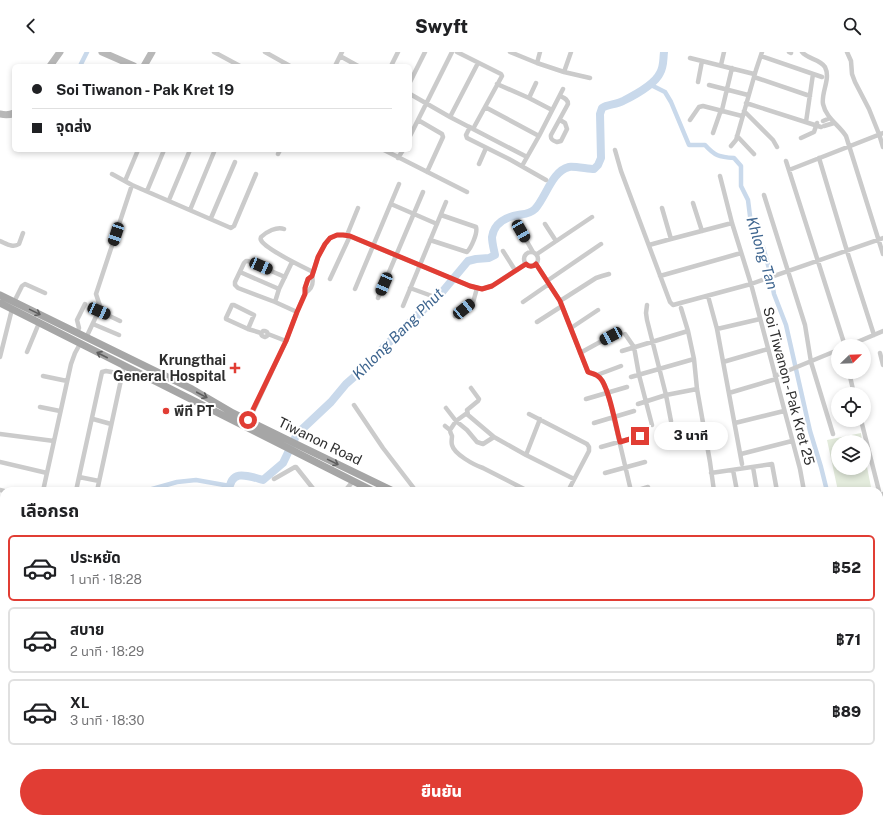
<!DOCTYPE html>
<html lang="th">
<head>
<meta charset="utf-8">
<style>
	body { margin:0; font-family:"Public Sans","Noto Sans Thai",sans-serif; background:#f2f2f2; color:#202124; height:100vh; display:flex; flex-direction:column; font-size:15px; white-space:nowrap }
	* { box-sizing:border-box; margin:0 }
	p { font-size:13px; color:#757577 }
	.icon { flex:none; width:22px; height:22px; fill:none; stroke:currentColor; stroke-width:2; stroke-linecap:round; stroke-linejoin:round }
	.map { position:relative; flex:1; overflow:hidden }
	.sheet { position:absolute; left:0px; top:435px; width:883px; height:336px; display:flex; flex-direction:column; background:#fff; border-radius:12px 12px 0 0; box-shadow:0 2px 6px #0003 }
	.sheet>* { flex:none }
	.top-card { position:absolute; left:12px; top:12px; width:400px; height:88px; border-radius:6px; box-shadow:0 2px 6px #0003; display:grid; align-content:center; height:88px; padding:0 20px; background:#fff }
	.needle { width:26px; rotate:67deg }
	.fabs { position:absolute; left:831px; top:287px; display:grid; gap:8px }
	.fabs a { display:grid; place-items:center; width:40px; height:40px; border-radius:50%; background:#fff; box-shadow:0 2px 6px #0003; font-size:20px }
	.end { position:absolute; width:18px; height:18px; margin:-9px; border:5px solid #e13d34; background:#fff; box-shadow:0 0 0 2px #fff }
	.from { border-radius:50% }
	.bubble { position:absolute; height:28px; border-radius:14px; background:#fff; box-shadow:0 2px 6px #0003; font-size:13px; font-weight:800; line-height:28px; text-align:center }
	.car { position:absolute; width:12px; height:24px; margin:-12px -6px; border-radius:5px; box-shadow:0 0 3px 1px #0007; background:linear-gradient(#222 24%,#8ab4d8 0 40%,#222 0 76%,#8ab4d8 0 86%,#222 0) }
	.top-card b { display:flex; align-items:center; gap:14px; height:38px; font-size:15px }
	.top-card b+b { border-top:1px solid #e0e0e0 }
	.top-card i { width:10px; height:10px; background:#202124 }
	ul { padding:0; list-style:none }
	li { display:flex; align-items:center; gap:12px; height:66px; margin:0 8px 6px; padding:0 12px; border:2px solid #e0e0e0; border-radius:6px }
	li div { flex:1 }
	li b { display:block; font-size:15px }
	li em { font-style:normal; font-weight:800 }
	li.current { border-color:#e13d34 }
	li>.icon { width:36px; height:36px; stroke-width:1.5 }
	h2 { padding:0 20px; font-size:18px; line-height:48px }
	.primary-button { display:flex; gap:8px; margin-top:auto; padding:8px 20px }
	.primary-button a { flex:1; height:46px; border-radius:24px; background:#e13d34; color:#fff; font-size:16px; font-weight:800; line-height:46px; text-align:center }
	header { display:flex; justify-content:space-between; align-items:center; height:52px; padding:0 20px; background:#fff; font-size:18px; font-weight:800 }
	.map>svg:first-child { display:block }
	.grass { fill:#e3ebdc }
	.water { fill:url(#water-waves) }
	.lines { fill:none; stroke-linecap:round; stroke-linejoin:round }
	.canal { stroke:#c9d9eb; stroke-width:4.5 }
	.river { stroke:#c9d9eb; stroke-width:8 }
	.street { stroke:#cbcbcb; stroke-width:4.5 }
	.secondary { stroke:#b8b8b8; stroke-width:7 }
	.primary { stroke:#a6a6a6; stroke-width:7 }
	.oneway { stroke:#5e5e5e }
	.route { stroke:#e13d34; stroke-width:5 }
	.poi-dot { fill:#e13d34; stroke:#fff; stroke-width:1.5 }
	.labels { text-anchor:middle; stroke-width:4; stroke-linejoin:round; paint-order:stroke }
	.poi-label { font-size:14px; font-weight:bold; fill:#2e2e2e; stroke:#fff; text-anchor:end }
	.street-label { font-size:14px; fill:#2e2e2e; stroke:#fff }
	.water-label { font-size:15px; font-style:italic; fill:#3e658f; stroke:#fff }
</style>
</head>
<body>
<header><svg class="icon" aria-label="back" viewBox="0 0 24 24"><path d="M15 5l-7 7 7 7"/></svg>Swyft<svg class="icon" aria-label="search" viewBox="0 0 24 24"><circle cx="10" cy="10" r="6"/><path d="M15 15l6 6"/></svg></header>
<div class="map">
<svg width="883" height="771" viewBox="0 0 883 771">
	<defs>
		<pattern id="water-waves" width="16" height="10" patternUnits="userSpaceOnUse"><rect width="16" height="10" fill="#c9d9eb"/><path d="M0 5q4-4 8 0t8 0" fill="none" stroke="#adbbca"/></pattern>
	</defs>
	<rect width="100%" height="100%" fill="#fff"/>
	<path class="grass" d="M861,381L862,390H838V416H864V400L871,435L853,439H838L827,388Z"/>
	<path class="water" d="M109,767H148V771H109Z"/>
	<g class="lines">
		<path class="canal" d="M80,14L87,0
			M651,33L665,40L671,50L689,93H705C715,104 719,105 734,106L741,114V134L748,148L751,172L757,191L763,195L770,220L774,242L786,273L810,379L821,415L827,439
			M145,439L177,430L196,428L230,434
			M0,483L4,482
			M881,699L883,716"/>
		<path class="river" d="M229,439C231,416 248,424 263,428L283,411L297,382L331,350L346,332L370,311L383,296L443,239L468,209L476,207L489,206L495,203C494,198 492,191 492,185C494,171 506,165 518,163C524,162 530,162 535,157C546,145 552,119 569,115C573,114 589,117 594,117L598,113L601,106L600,62L602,56C608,52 616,53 623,49C633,44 655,32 660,21C664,14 663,8 664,0
			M268,767L269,771"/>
		<path class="street" d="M214,0L240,14
			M265,0L290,14
			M457,0L501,22L502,24L473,77
			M510,0L537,11L564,20L590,26
			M789,0L791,1V0
			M802,0C807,7 820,7 825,15C831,27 821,40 823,52C826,66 839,73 846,84L883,202
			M847,0L851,9L852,22L855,30L869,57L879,82L883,95
			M340,4L358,14
			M761,4L822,25
			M690,6L754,22
			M537,11L540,0
			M721,13L724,0
			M335,14L342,0
			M391,14L398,0
			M564,20L571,0
			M754,25L810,44
			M410,30L425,0
			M698,30L702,9
			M497,32L529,46L552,58
			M709,33L748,43
			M410,42L450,65L527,105
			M560,44C564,46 568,47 568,52L551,83C550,88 554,89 557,90L561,89L567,77L565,71L560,68
			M529,46L536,31
			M746,51L821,75
			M485,55L539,84
			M722,58L732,16
			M744,59L773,88L777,95
			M450,65L478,11
			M418,68L442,82L443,85L427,120
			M690,68L699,55L703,54L742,64
			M823,69L830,66
			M806,70L813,22
			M824,74L834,71
			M470,75L466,83L467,86L509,107L546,128
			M713,81L721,58
			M410,84L452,0
			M737,84L754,102
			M801,86L814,80L817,71
			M731,94L736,88L756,18L762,0
			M384,98L467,140
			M615,98L621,119L670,250L673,253L751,232L883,186
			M278,102L280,98
			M398,106L403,98
			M819,106L847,199L874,283
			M786,109L845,294
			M479,112L486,96
			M522,114L539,84L563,37
			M789,118L883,81
			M112,122L132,133L231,176L234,174L256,122
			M720,124L732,171L751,232L800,417L804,439
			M125,129L138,98
			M147,139L164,98
			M764,143L805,273L811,310L833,382
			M169,148L190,98
			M693,151L702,179
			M391,152L437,172
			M662,156L671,187
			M190,158L214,100
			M211,166L235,110
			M545,172L556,189
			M284,177C277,174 266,180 261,185C261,186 260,187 261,188C265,197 303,215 313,220
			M521,179L533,200
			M347,183L358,156
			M430,188L467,200C471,196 478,181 476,175L441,163
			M0,189C7,192 13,196 19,192L23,181
			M649,193L671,187L732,171
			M503,199L515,218
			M524 207a7 7 0 1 1 14 0a7 7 0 1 1-14 0Z
			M537,202L592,165
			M292,210L279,237L275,250L297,260
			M536,212L560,249L588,320C603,324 602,328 608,341L631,439
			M240,220L279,237
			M660,224L741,201
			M330,227L350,184
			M547,229L601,192
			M410,236L432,244
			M355,237L399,132
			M305,241C312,237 314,232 312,224
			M708,244L717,277L742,412
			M378,246L423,140
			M560,249L596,226L602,224L609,222
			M14,250L22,234L25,232L45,241
			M275,250L238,236L235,233V230L244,211L246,209H248L285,225
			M523,250L549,232
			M232,253H234L254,263L248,277L226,267V266Z
			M647,253L646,261L647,268L666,343L671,369
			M403,254L446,150
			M681,256L688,279L694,307L697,337L710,410L714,439
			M99,259L120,269
			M455,264L473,250L474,247L477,236
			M537,270L562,254
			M93,272L119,283
			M571,276L598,258
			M248,277L261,281
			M717,277L760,267
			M77,281L79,276L77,268L85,252
			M268,282L267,284L265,285C261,284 260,282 263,279H265L267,280L268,282L286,289
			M625,282L634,295L639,323L652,373
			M86,286L100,256V254L96,242L132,133
			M848,294L883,279
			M622,299L688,279
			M27,300L39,271
			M580,301L611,284
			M880,301L883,313
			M0,305L12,257
			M723,310L768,297
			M849,320L854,342
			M597,323L621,314
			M43,324L67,329
			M775,324L838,298
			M631,325L694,307
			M729,341L776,327
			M586,347L627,335
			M638,352L666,343L697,337
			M354,353L383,396L416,439
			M40,355L60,359
			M446,356L456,369L467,378L477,390L483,392L494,385L468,363L467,358L478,349L479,347L471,336
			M529,362L587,392L589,395V399L568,439
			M93,367L111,372
			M249,368L286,289L297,260L305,241V236L308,227L312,224L318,205L325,192L330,186L337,183H347L470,234L482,237L492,234L525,212
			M861,368L879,439
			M594,371L634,359
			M735,371L784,359
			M445,374L450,378C450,380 451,382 452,384C452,387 451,390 452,393C454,402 474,413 483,416L528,439
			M450,378L456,369L467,361
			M0,382L54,389
			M494,385L526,403L574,427
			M601,395L640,384
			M741,402L792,389
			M526,403L540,367
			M0,410L47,421
			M753,415L757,439
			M733,418L737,439
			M605,421L645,410
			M711,421L772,412L777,439
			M79,425L102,320L106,319L122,322
			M274,427L295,415H296L315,439
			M0,438L4,439
			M43,439L71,312L75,301L80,292
			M76,439L79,425L99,429
			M97,439L124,314
			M345,439L353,429
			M635,439L648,435
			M765,439L777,437
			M879,443L883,442
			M0,468H4
			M0,521L4,520
			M0,581L4,580
			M879,590L883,609
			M0,641L4,640
			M0,701L4,700
			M175,767L178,768L240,769L259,771
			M357,767L358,771
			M381,767V771
			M404,767L405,771
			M427,767V770
			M612,767L613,771
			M711,767L712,771
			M737,767L739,771
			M760,767L761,771
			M781,767L782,771
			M338,769L349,767
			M483,770H505L508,771
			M550,771L559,767"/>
		<path class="secondary" d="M102,0L134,14
			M50,14L60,0
			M144,14L152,0
			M0,62C4,63 10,63 14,61
			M658,767L659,771"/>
		<path class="primary" d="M0,243L192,337L233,361L298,393L393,439
			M0,251L373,439
			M879,684L883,686
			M879,693L883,695"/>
	</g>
	<defs><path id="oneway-shaft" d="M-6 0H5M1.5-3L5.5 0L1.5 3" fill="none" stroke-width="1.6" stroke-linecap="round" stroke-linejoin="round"/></defs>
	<g class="oneway">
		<use href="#oneway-shaft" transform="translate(35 260) rotate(26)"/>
		<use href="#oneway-shaft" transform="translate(102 303) rotate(-153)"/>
		<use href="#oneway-shaft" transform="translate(202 343) rotate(28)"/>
		<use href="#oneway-shaft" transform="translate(333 410) rotate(26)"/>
	</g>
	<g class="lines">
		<path class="route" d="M248,368L286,289L297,260L305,242V236L308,227L312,224L318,205L325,192L330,186L337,183H343L350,184L470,234L482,237L492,234L526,212C529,215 533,215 536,212L560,249L588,320C593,322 597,322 600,326C609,335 616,375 620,390L640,384"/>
	</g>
	<g class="poi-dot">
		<path d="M233 310h4v4h4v4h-4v4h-4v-4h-4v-4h4z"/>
		<circle cx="166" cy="359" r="4"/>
	</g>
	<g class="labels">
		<g class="poi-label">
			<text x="226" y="313">Krungthai<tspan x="226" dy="16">General Hospital</tspan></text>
			<text x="174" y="364" text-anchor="start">พีที PT</text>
		</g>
		<g class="street-label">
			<text transform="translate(789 334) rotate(75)" y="5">Soi Tiwanon - Pak Kret 25</text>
			<text transform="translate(320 389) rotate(26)" y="5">Tiwanon Road</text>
		</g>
		<g class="water-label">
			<text transform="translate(762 201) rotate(73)" y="5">Khlong Tan</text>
			<text transform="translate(398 282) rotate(-45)" y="5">Khlong Bang Phut</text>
		</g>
	</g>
</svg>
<div class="fabs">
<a><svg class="needle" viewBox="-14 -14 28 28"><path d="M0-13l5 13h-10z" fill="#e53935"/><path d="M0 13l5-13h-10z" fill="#757577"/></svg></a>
<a><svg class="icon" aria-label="locate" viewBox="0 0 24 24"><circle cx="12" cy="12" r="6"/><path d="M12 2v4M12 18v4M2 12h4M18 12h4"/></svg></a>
<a><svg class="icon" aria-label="layers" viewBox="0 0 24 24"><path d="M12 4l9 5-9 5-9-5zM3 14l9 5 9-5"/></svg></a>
</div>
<i class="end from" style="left:248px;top:368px"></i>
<i class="end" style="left:640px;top:384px"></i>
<div class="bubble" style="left:654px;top:370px;width:74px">3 นาที</div>
<i class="car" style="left:521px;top:179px;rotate:150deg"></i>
<i class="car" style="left:116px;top:182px;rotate:198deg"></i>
<i class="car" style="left:261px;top:214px;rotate:113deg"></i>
<i class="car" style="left:384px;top:232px;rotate:203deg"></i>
<i class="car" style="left:464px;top:257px;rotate:51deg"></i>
<i class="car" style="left:99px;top:259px;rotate:114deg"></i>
<i class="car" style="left:611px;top:284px;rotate:242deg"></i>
<div class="top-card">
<b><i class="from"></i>Soi Tiwanon - Pak Kret 19</b>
<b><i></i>จุดส่ง</b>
</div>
<section class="sheet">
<h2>เลือกรถ</h2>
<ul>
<li class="current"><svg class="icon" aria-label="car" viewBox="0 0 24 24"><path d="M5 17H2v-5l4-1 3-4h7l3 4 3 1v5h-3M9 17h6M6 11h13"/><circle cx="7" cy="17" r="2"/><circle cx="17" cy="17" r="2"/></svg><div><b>ประหยัด</b><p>1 นาที · 18:28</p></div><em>฿52</em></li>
<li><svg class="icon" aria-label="car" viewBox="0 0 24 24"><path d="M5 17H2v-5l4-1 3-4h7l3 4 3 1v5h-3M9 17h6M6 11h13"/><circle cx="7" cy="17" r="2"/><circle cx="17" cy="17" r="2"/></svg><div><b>สบาย</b><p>2 นาที · 18:29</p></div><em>฿71</em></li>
<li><svg class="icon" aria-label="car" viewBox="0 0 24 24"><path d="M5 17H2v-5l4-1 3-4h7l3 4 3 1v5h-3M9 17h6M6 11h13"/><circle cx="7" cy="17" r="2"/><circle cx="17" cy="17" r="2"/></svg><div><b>XL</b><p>3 นาที · 18:30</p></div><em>฿89</em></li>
</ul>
<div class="primary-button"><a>ยืนยัน</a></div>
</section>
</div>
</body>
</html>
